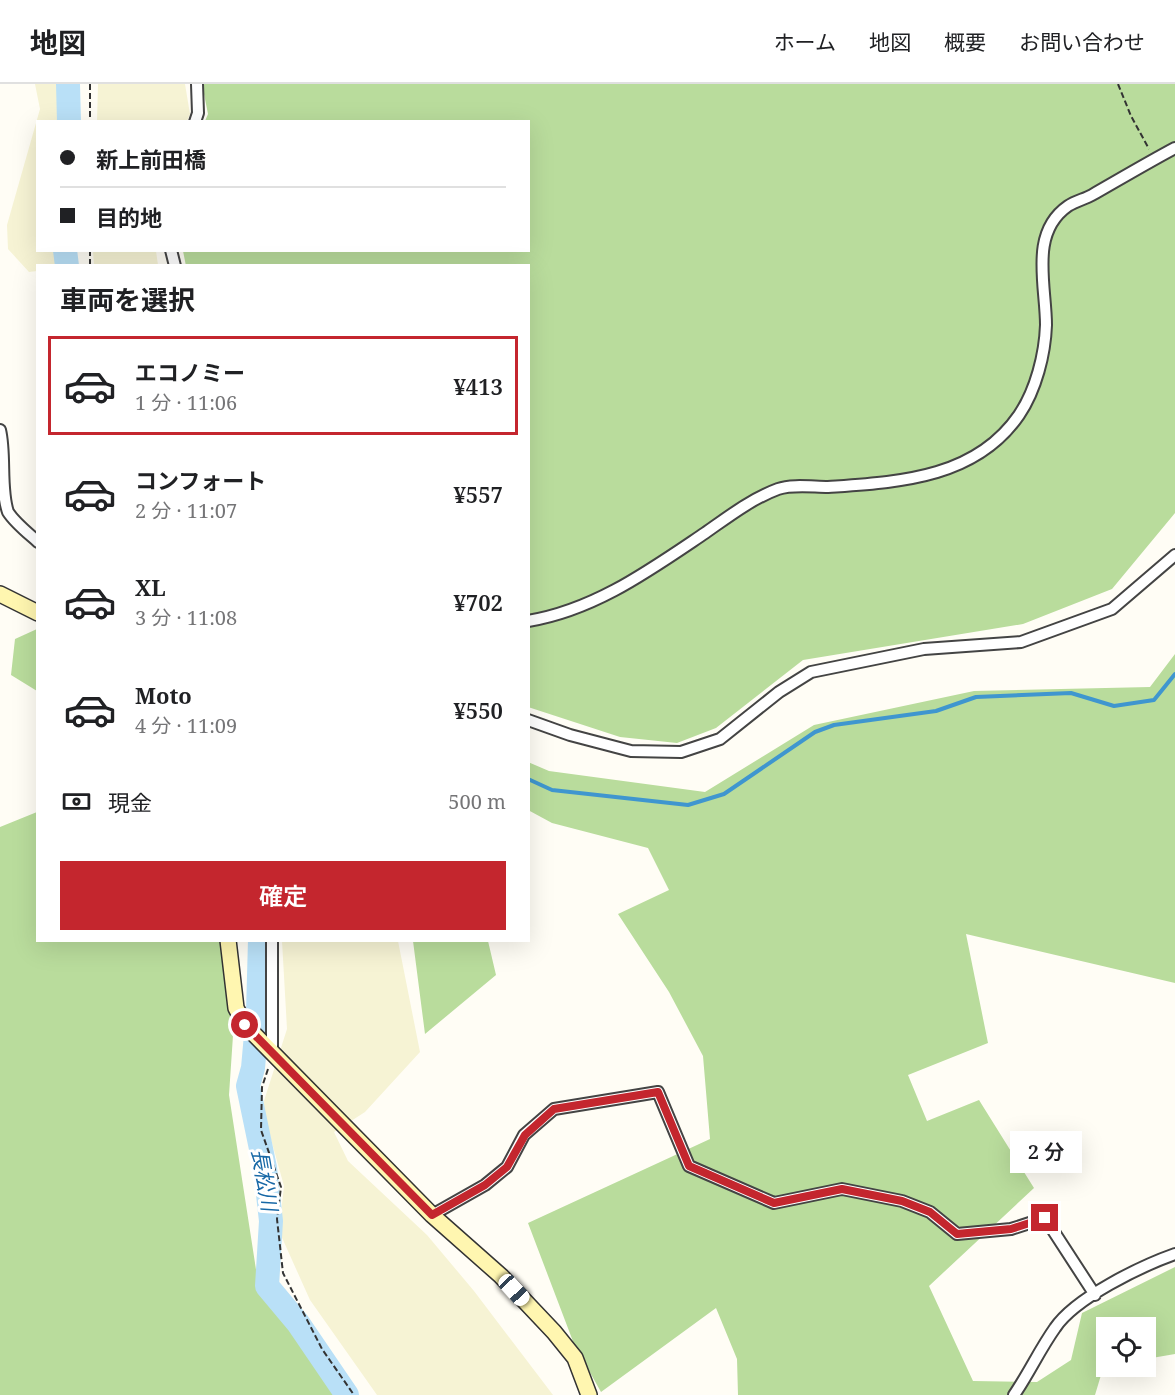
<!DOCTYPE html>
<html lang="ja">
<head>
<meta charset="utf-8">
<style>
	body { margin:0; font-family:"Noto Serif","Noto Sans JP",serif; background:#f2f2f2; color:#202124; height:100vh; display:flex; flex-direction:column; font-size:22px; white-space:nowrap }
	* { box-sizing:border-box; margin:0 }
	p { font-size:20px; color:#757577 }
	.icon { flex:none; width:33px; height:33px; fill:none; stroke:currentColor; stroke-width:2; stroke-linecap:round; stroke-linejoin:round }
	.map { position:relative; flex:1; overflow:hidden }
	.panel { position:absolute; left:36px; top:180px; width:494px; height:678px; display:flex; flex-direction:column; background:#fff; border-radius:0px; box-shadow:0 6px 24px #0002 }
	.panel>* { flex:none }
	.guide { position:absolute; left:36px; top:36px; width:494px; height:132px; border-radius:0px; box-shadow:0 6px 24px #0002; display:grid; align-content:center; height:132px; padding:0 24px; background:#fff }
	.buttons { position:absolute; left:1096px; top:1233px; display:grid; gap:12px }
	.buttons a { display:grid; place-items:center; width:60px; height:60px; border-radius:0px; background:#fff; box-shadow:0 6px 24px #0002; font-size:30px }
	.end { position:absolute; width:27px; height:27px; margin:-14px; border:8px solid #c4262e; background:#fff; box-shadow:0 0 0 3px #fff }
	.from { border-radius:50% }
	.bubble { position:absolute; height:42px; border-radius:0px; background:#fff; box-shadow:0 6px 24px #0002; font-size:20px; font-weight:600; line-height:42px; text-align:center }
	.car { position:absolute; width:18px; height:36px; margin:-18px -9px; border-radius:8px; box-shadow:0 0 4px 2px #0007; background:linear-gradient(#fff 24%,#345 0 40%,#fff 0 76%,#345 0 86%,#fff 0) }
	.guide b { display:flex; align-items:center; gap:21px; height:57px; font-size:22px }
	.guide b+b { border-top:2px solid #e0e0e0 }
	.guide i { width:15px; height:15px; background:#202124 }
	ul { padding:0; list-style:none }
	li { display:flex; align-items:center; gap:18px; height:99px; margin:0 12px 9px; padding:0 12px; border:3px solid transparent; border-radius:0px }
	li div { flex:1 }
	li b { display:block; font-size:22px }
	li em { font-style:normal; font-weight:600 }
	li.current { border-color:#c4262e }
	li>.icon { width:54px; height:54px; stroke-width:1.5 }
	h2 { padding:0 24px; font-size:27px; line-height:72px }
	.pay { display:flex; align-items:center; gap:15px; height:66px; padding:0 24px; font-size:22px }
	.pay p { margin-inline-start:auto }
	.cta { display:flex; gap:12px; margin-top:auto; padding:12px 24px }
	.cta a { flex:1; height:69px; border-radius:0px; background:#c4262e; color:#fff; font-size:24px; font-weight:600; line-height:69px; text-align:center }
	header { display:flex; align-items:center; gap:36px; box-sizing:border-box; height:84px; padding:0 30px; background:#fff; border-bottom:2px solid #e0e0e0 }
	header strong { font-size:28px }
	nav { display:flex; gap:33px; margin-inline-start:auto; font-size:21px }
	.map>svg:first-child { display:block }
	.farmland { fill:#f6f3d4 }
	.forest { fill:#b9dc9c }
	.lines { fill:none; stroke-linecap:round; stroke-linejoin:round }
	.stream { stroke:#3f96cf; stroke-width:4 }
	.river { stroke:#b9e0f7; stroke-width:24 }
	.street-casing { stroke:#444; stroke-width:14 }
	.secondary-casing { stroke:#333; stroke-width:18 }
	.path { stroke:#333; stroke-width:2; stroke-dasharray:6 3; stroke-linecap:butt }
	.street { stroke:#fff; stroke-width:10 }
	.secondary { stroke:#fff6b0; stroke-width:15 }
	.route { stroke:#c4262e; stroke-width:8 }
	.labels { text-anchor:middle; stroke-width:6; stroke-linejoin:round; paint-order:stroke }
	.water-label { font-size:21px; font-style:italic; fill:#1768a6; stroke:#fff }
</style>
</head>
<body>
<header>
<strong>地図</strong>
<nav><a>ホーム</a><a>地図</a><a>概要</a><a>お問い合わせ</a></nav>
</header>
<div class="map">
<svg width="1175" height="1311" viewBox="0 0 1175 1311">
	<rect width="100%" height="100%" fill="#fffdf5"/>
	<path class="farmland" d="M35,0H61L60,37L38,38V166L55,167V181L38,182L37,187L29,188L8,165L7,141L40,25Z
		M98,0H185L190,30L187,37H97Z
		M93,167H156L158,181H94Z
		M282,857H398L420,968L365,1028L334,1048L348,1077L427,1151L474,1207L553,1311H377L310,1216L279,1147L284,1102L262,1023L287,945Z"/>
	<path class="forest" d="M202,0H1175V429L1112,505L1023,540L803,576L716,644L677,659L620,653L528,623V182H186L183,167L528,166V38L205,37L208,30Z
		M37,545V607L11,591L15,555Z
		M1175,570V899L966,850L988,959L908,991L927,1037L979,1016L1034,1104L929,1202L973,1297L1037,1298L1071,1276L1082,1229L1175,1183V1270L1146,1275V1244H1107V1282L1125,1283L1101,1291L1095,1311H738L737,1275L716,1224L601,1308L574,1260L528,1139L710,1055L703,972L669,908L618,830L669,806L648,764L552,739L528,726V678L549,687L705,708L814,641L974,607L1150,603Z
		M37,728L38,856L234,857L237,892L229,1011L259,1205L339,1311H0V743Z
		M413,857H488L496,891L425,950Z"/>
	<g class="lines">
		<path class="stream" d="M528,695L552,706L688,721L724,710L815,648L834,641L936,627L976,613L1071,609L1114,622L1154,616L1175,590"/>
		<path class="river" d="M68,0L69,38
			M65,166L67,182
			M260,856L258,928L253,984L248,1002L265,1084L271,1137L267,1202L298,1239L347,1311"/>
		<g class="street-casing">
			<path id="street" d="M195,38L198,29L197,0
				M171,166L175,182
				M0,346C6,371 0,405 8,428C15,439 28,449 38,458
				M528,537C595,526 650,486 705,449C728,433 751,415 778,405C792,400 813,403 828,403C898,398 975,395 1019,331C1036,306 1045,270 1046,241C1046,201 1029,149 1068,122C1075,117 1085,115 1092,111C1120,95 1147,79 1175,64
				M528,636L570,651L631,667L681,668L720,655L779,608L811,588L924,565L1021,558L1112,525L1175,471
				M272,856V970
				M432,1131L485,1101L507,1083L524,1051L554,1025L658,1008L689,1082L774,1119L842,1105L902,1117L930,1128L957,1150L1011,1145L1045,1134L1095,1211
				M1014,1311C1029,1289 1040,1265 1055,1244C1075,1214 1141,1182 1175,1170"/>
		</g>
		<g class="secondary-casing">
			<path id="secondary" d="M0,510L38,529
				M228,856L236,924L245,941L432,1131L501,1192L554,1248L575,1274L589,1311"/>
		</g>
		<path class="path" d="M90,0V38
			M1118,0L1131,32L1149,65
			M90,166V182
			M268,985L262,1003L261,1046L281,1103L277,1135L283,1189L322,1265L354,1311"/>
		<use href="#street" class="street"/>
		<use href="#secondary" class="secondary"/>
	</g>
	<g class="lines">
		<path class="route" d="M245,941L432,1131L485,1101L507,1083L525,1051L554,1025L658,1008L689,1082L774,1119L842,1105L902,1117L930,1128L957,1150L1011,1145L1045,1134"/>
	</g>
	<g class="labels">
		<g class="water-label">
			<text transform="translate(264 1096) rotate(80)" y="7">長松川</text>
		</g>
	</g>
</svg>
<div class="buttons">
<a><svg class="icon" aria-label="locate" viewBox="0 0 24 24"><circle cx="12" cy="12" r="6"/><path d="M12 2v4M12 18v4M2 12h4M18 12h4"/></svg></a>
</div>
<i class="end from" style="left:245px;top:941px"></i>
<i class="end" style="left:1045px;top:1134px"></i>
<div class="bubble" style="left:1010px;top:1047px;width:72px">2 分</div>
<i class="car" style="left:514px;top:1206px;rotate:137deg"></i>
<div class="guide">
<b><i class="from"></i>新上前田橋</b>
<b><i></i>目的地</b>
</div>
<section class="panel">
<h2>車両を選択</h2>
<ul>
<li class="current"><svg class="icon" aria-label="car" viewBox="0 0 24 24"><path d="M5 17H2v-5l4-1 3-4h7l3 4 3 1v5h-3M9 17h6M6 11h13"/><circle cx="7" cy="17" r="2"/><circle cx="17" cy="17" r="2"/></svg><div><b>エコノミー</b><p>1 分 · 11:06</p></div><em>¥413</em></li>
<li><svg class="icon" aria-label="car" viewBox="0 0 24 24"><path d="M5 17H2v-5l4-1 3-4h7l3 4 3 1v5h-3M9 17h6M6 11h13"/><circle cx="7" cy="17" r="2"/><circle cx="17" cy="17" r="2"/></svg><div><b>コンフォート</b><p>2 分 · 11:07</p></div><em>¥557</em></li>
<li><svg class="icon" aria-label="car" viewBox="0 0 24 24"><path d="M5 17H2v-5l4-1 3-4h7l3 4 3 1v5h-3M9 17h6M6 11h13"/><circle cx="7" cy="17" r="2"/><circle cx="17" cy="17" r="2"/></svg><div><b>XL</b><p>3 分 · 11:08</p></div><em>¥702</em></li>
<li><svg class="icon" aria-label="car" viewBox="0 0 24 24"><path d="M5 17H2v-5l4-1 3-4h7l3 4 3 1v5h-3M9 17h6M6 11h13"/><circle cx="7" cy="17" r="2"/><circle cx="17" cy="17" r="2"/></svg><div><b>Moto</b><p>4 分 · 11:09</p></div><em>¥550</em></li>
</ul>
<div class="pay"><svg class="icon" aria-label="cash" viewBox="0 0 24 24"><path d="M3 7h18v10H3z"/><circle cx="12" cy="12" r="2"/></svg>現金<p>500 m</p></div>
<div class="cta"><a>確定</a></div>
</section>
</div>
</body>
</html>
